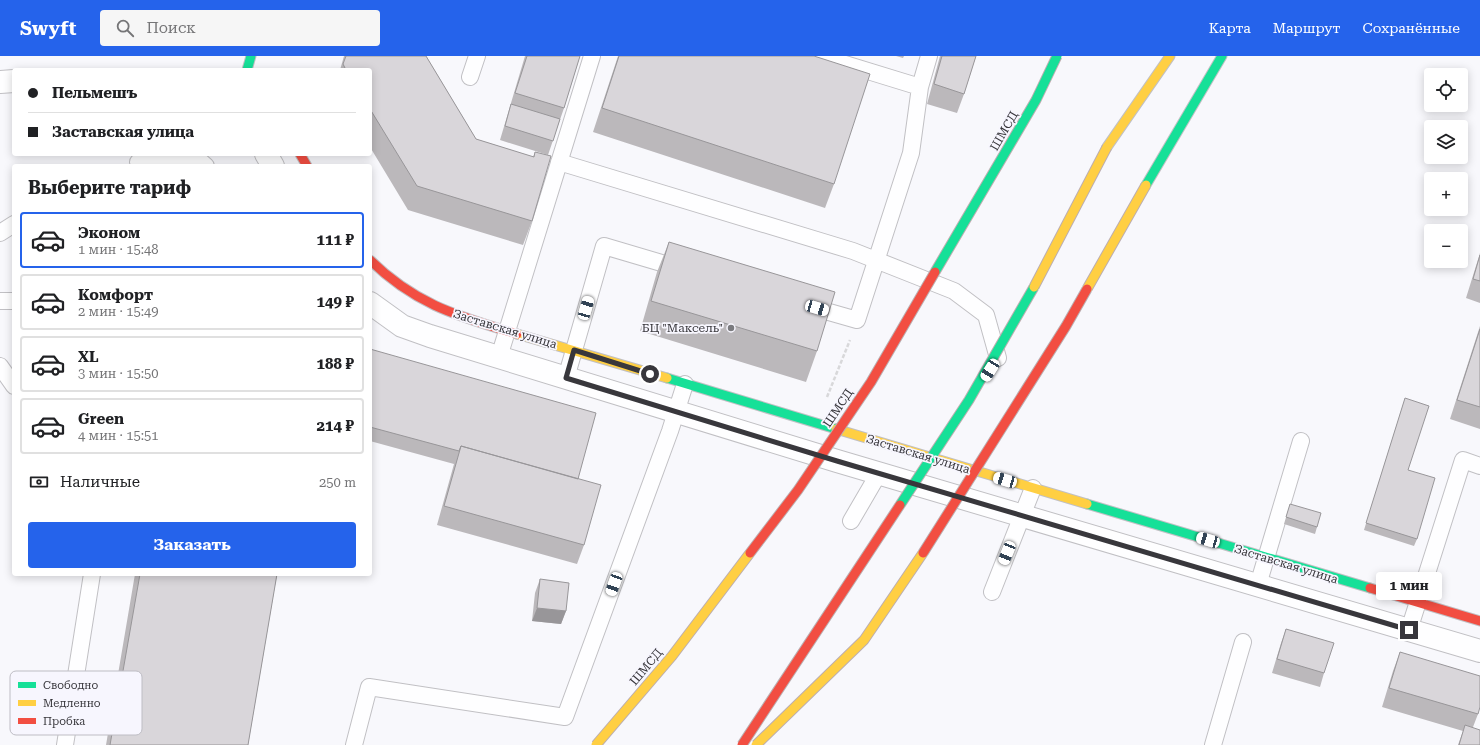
<!DOCTYPE html>
<html lang="ru">
<head>
<meta charset="utf-8">
<style>
	body { margin:0; font-family:"Roboto Serif",serif; background:#f6f6f6; color:#202124; height:100vh; display:flex; flex-direction:column; font-size:15px; white-space:nowrap }
	* { box-sizing:border-box; margin:0 }
	p { font-size:13px; color:#757577 }
	.icon { flex:none; width:22px; height:22px; fill:none; stroke:currentColor; stroke-width:2; stroke-linecap:round; stroke-linejoin:round }
	.map { position:relative; flex:1; overflow:hidden }
	.drawer { position:absolute; left:12px; top:108px; width:360px; height:412px; display:flex; flex-direction:column; background:#fff; border-radius:4px; box-shadow:0 2px 10px #0003 }
	.drawer>* { flex:none }
	.banner { position:absolute; left:12px; top:12px; width:360px; height:88px; border-radius:4px; box-shadow:0 2px 10px #0003; display:grid; align-content:center; height:88px; padding:0 16px; background:#fff }
	.fabs { position:absolute; left:1424px; top:12px; display:grid; gap:8px }
	.fabs a { display:grid; place-items:center; width:44px; height:44px; border-radius:4px; background:#fff; box-shadow:0 2px 10px #0003; font-size:20px }
	.end { position:absolute; width:18px; height:18px; margin:-9px; border:5px solid #38373c; background:#fff; box-shadow:0 0 0 2px #fff }
	.from { border-radius:50% }
	.bubble { position:absolute; height:28px; border-radius:4px; background:#fff; box-shadow:0 2px 10px #0003; font-size:13px; font-weight:700; line-height:28px; text-align:center }
	.car { position:absolute; width:12px; height:24px; margin:-12px -6px; border-radius:5px; box-shadow:0 0 3px 1px #0007; background:linear-gradient(#fff 24%,#345 0 40%,#fff 0 76%,#345 0 86%,#fff 0) }
	.banner b { display:flex; align-items:center; gap:14px; height:38px; font-size:15px }
	.banner b+b { border-top:1px solid #e0e0e0 }
	.banner i { width:10px; height:10px; background:#202124 }
	ul { padding:0; list-style:none }
	li { display:flex; align-items:center; gap:12px; height:56px; margin:0 8px 6px; padding:0 8px; border:2px solid #e0e0e0; border-radius:4px }
	li div { flex:1 }
	li b { display:block; font-size:15px }
	li em { font-style:normal; font-weight:700 }
	li.active { border-color:#2563eb }
	li>.icon { width:36px; height:36px; stroke-width:1.5 }
	h2 { padding:0 16px; font-size:18px; line-height:48px }
	.pay { display:flex; align-items:center; gap:10px; height:44px; padding:0 16px; font-size:15px }
	.pay p { margin-inline-start:auto }
	.primary-button { display:flex; gap:8px; margin-top:auto; padding:8px 16px }
	.primary-button a { flex:1; height:46px; border-radius:4px; background:#2563eb; color:#fff; font-size:16px; font-weight:700; line-height:46px; text-align:center }
	header { display:flex; align-items:center; gap:24px; box-sizing:border-box; height:56px; padding:0 20px; background:#2563eb; color:#fff }
	header strong { font-size:19px }
	nav { display:flex; gap:22px; margin-inline-start:auto; font-size:14px }
	.search { width:280px; height:36px; background:#f6f6f6; display:flex; align-items:center; gap:10px; box-sizing:border-box; padding:0 14px; border-radius:4px; color:#757577; font-size:15px }
	.map>svg:first-child { display:block }
	.lines { fill:none; stroke-linecap:round; stroke-linejoin:round }
	.lane-casing { stroke:#c1c0c4; stroke-width:18 }
	.street-casing { stroke:#c1c0c4; stroke-width:24 }
	.fast-casing { stroke:#c1c0c4; stroke-width:11 }
	.slow-casing { stroke:#c1c0c4; stroke-width:11 }
	.jam-casing { stroke:#c1c0c4; stroke-width:11 }
	.path { stroke:#d8d8da; stroke-width:2.5; stroke-dasharray:4 2; stroke-linecap:butt }
	.lane { stroke:#fefeff; stroke-width:16 }
	.street { stroke:#fefeff; stroke-width:22 }
	.fast { stroke:#16e098; stroke-width:9 }
	.slow { stroke:#ffcf43; stroke-width:9 }
	.jam { stroke:#f24e42; stroke-width:9 }
	.fast-bridge-casing { stroke:#bcaeb0; stroke-width:11; stroke-linecap:butt }
	.slow-bridge-casing { stroke:#bcaeb0; stroke-width:11; stroke-linecap:butt }
	.jam-bridge-casing { stroke:#bcaeb0; stroke-width:11; stroke-linecap:butt }
	.fast-bridge { stroke:#16e098; stroke-width:9 }
	.slow-bridge { stroke:#ffcf43; stroke-width:9 }
	.jam-bridge { stroke:#f24e42; stroke-width:9 }
	.wall { fill:#bbb8bb }
	.shaded-wall { fill:#989699 }
	.building { fill:#d9d6da; stroke:#989699 }
	.route { stroke:#38373c; stroke-width:5 }
	.poi-dot { fill:#7b7b7f; stroke:#f7f6fe; stroke-width:1.5 }
	.labels { text-anchor:middle; stroke-width:3.5; stroke-linejoin:round; paint-order:stroke }
	.street-label { font-size:12px; fill:#38373c; stroke:#f7f6fe }
	.poi-label { font-size:12px; fill:#38373c; stroke:#f7f6fe; text-anchor:end }
	.key { fill:#f7f6fe; stroke:#bebdc4; stroke-width:1 }
	.key-label { font-size:11px; fill:#38373c }
</style>
</head>
<body>
<header>
<strong>Swyft</strong>
<div class="search"><svg class="icon" aria-label="search" viewBox="0 0 24 24"><circle cx="10" cy="10" r="6"/><path d="M15 15l6 6"/></svg>Поиск</div>
<nav><a>Карта</a><a>Маршрут</a><a>Сохранённые</a></nav>
</header>
<div class="map">
<svg width="1480" height="689" viewBox="0 0 1480 689">
	<rect width="100%" height="100%" fill="#f8f8fc"/>
	<g class="lines">
		<g class="lane-casing">
			<path id="lane" d="M819,0L920,31
				M470,21L477,0
				M138,106L198,103L206,110
				M559,106L853,195L954,235L986,259L998,302
				M0,177L14,168
				M0,245H14
				M808,250L857,264L911,97L920,31L929,0
				M499,301L592,0
				M0,310L14,330
				M566,322L604,190L682,213
				M851,465L879,417
				M1258,529L1301,385
				M992,536L1033,432
				M1409,574L1463,404L1480,410
				M65,689L92,518
				M354,689L369,631L565,661L670,375L685,328
				M1213,689L1243,586"/>
		</g>
		<g class="street-casing">
			<path id="street" d="M0,26L14,25
				M266,98L273,110
				M370,247L402,270L430,280L837,405L1480,595"/>
		</g>
		<g class="fast-casing">
			<path id="fast" d="M247,14L251,0
				M1146,129L1222,0
				M667,322L836,373
				M1087,448L1370,532"/>
		</g>
		<g class="slow-casing">
			<path id="slow" d="M1107,91L1170,0
				M517,278L667,322
				M836,373L1087,448"/>
		</g>
		<g class="jam-casing">
			<path id="jam" d="M300,98L307,110
				M370,204C416,249 458,260 517,278
				M1370,532L1480,565"/>
		</g>
		<path class="path" d="M827,341L850,284"/>
		<use href="#lane" class="lane"/>
		<use href="#street" class="street"/>
		<use href="#fast" class="fast"/>
		<use href="#slow" class="slow"/>
		<use href="#jam" class="jam"/>
		<g class="fast-bridge-casing">
			<path id="fast-bridge" d="M935,216L1036,44L1057,0
				M900,449L969,344L1034,231"/>
		</g>
		<g class="slow-bridge-casing">
			<path id="slow-bridge" d="M1034,231L1107,91
				M1087,233L1146,129
				M596,689L672,600L750,497
				M756,689L864,584L923,497"/>
		</g>
		<g class="jam-bridge-casing">
			<path id="jam-bridge" d="M750,497L798,434L871,326L935,216
				M923,497L1066,270L1087,233
				M742,689L900,449"/>
		</g>
		<use href="#fast-bridge" class="fast-bridge"/>
		<use href="#slow-bridge" class="slow-bridge"/>
		<use href="#jam-bridge" class="jam-bridge"/>
	</g>
	<path class="wall" d="M344,0H426L476,83L533,101L535,96L532,165L523,189L408,154L370,91V14H340Z
		M525,0H580L564,52L548,99L500,84Z
		M618,0H814L834,128L825,152L593,76Z
		M896,0H904L903,2Z
		M940,0H976L964,38L957,57L927,48Z
		M669,186L817,295L806,326L640,275L657,216Z
		M1480,197V247L1466,242Z
		M1480,270V373L1450,363Z
		M370,293L578,423L584,489L577,508L437,469L454,408L370,385Z
		M1405,342L1408,414L1417,483L1414,490L1364,474Z
		M1290,448L1317,471L1315,478L1284,468Z
		M135,518H277L248,689H106Z
		M540,523L566,555L561,568L532,565L535,537Z
		M1286,573L1324,617L1320,631L1272,617L1281,587Z
		M1400,596L1478,658L1473,671L1480,689H1458L1463,675L1382,651L1393,615Z"/>
	<path class="shaded-wall" d="M537,552L566,555L561,568L532,565Z"/>
	<path class="building" d="M346,0H426L476,83L534,101L535,96L551,100L532,165L417,130L370,53V14H346L343,8Z
		M527,0H580L564,52L515,37Z
		M619,0H814L870,18L834,128L602,52Z
		M942,0H976L964,38L934,28Z
		M511,48L560,63L553,85L505,70Z
		M669,186L835,236L817,295L651,245Z
		M1480,199V225L1473,223Z
		M1480,273V351L1457,344Z
		M370,293L596,357L578,423L461,390L459,395L370,371Z
		M1405,342L1429,350L1408,414L1435,422L1417,483L1366,467Z
		M461,390L601,429L584,489L444,450Z
		M1290,448L1321,457L1317,471L1286,461Z
		M140,518H277L248,689H110Z
		M540,523L569,527L566,555L537,552Z
		M1286,573L1334,587L1324,617L1277,603Z
		M1400,596L1480,620V651L1478,658L1389,632Z
		M1465,669L1480,674V689H1459Z"/>
	<g class="lines">
		<path class="route" d="M650,318L574,294L566,322L837,405L1409,574"/>
	</g>
	<circle class="poi-dot" cx="731" cy="272" r="4"/>
	<g class="labels">
		<g class="street-label">
			<text transform="translate(1004 75) rotate(-60)" y="4">ШМСД</text>
			<text transform="translate(505 273) rotate(17)" y="4">Заставская улица</text>
			<text transform="translate(838 352) rotate(-56)" y="4">ШМСД</text>
			<text transform="translate(918 398) rotate(17)" y="4">Заставская улица</text>
			<text transform="translate(1286 508) rotate(17)" y="4">Заставская улица</text>
			<text transform="translate(646 611) rotate(-50)" y="4">ШМСД</text>
		</g>
		<g class="poi-label">
			<text x="723" y="276">БЦ "Максель"</text>
		</g>
	</g>
	<rect x="10" y="615" width="132" height="64" rx="6" class="key"/>
	<rect x="18" y="626" width="18" height="6" fill="#16e098"/>
	<rect x="18" y="644" width="18" height="6" fill="#ffcf43"/>
	<rect x="18" y="662" width="18" height="6" fill="#f24e42"/>
	<g class="key-label">
		<text x="43" y="633">Свободно</text>
		<text x="43" y="651">Медленно</text>
		<text x="43" y="669">Пробка</text>
	</g>
</svg>
<div class="fabs">
<a><svg class="icon" aria-label="locate" viewBox="0 0 24 24"><circle cx="12" cy="12" r="6"/><path d="M12 2v4M12 18v4M2 12h4M18 12h4"/></svg></a>
<a><svg class="icon" aria-label="layers" viewBox="0 0 24 24"><path d="M12 4l9 5-9 5-9-5zM3 14l9 5 9-5"/></svg></a>
<a>+</a>
<a>−</a>
</div>
<i class="end from" style="left:650px;top:318px"></i>
<i class="end" style="left:1409px;top:574px"></i>
<div class="bubble" style="left:1376px;top:516px;width:66px">1 мин</div>
<i class="car" style="left:586px;top:252px;rotate:16deg"></i>
<i class="car" style="left:817px;top:252px;rotate:106deg"></i>
<i class="car" style="left:990px;top:314px;rotate:212deg"></i>
<i class="car" style="left:1005px;top:424px;rotate:286deg"></i>
<i class="car" style="left:1208px;top:484px;rotate:286deg"></i>
<i class="car" style="left:1007px;top:497px;rotate:202deg"></i>
<i class="car" style="left:614px;top:528px;rotate:200deg"></i>
<div class="banner">
<b><i class="from"></i>Пельмешъ</b>
<b><i></i>Заставская улица</b>
</div>
<section class="drawer">
<h2>Выберите тариф</h2>
<ul>
<li class="active"><svg class="icon" aria-label="car" viewBox="0 0 24 24"><path d="M5 17H2v-5l4-1 3-4h7l3 4 3 1v5h-3M9 17h6M6 11h13"/><circle cx="7" cy="17" r="2"/><circle cx="17" cy="17" r="2"/></svg><div><b>Эконом</b><p>1 мин · 15:48</p></div><em>111 ₽</em></li>
<li><svg class="icon" aria-label="car" viewBox="0 0 24 24"><path d="M5 17H2v-5l4-1 3-4h7l3 4 3 1v5h-3M9 17h6M6 11h13"/><circle cx="7" cy="17" r="2"/><circle cx="17" cy="17" r="2"/></svg><div><b>Комфорт</b><p>2 мин · 15:49</p></div><em>149 ₽</em></li>
<li><svg class="icon" aria-label="car" viewBox="0 0 24 24"><path d="M5 17H2v-5l4-1 3-4h7l3 4 3 1v5h-3M9 17h6M6 11h13"/><circle cx="7" cy="17" r="2"/><circle cx="17" cy="17" r="2"/></svg><div><b>XL</b><p>3 мин · 15:50</p></div><em>188 ₽</em></li>
<li><svg class="icon" aria-label="car" viewBox="0 0 24 24"><path d="M5 17H2v-5l4-1 3-4h7l3 4 3 1v5h-3M9 17h6M6 11h13"/><circle cx="7" cy="17" r="2"/><circle cx="17" cy="17" r="2"/></svg><div><b>Green</b><p>4 мин · 15:51</p></div><em>214 ₽</em></li>
</ul>
<div class="pay"><svg class="icon" aria-label="cash" viewBox="0 0 24 24"><path d="M3 7h18v10H3z"/><circle cx="12" cy="12" r="2"/></svg>Наличные<p>250 m</p></div>
<div class="primary-button"><a>Заказать</a></div>
</section>
</div>
</body>
</html>
